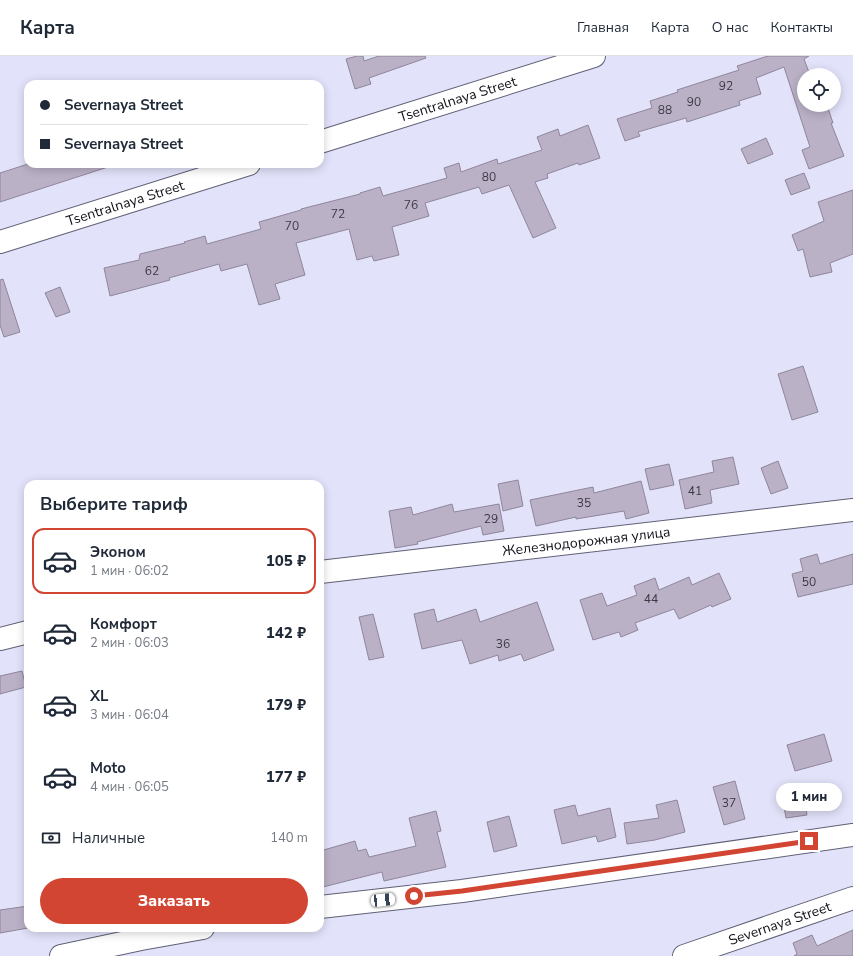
<!DOCTYPE html>
<html lang="ru">
<head>
<meta charset="utf-8">
<style>
	body { margin:0; font-family:"Nunito Sans",sans-serif; background:#f6f6f7; color:#1f2937; height:100vh; display:flex; flex-direction:column; font-size:15px; white-space:nowrap }
	* { box-sizing:border-box; margin:0 }
	p { font-size:13px; color:#747a83 }
	.icon { flex:none; width:22px; height:22px; fill:none; stroke:currentColor; stroke-width:2; stroke-linecap:round; stroke-linejoin:round }
	.map { position:relative; flex:1; overflow:hidden }
	.details { position:absolute; left:24px; top:424px; width:300px; height:452px; display:flex; flex-direction:column; background:#fff; border-radius:12px; box-shadow:0 2px 10px #0003 }
	.details>* { flex:none }
	.top-card { position:absolute; left:24px; top:24px; width:300px; height:88px; border-radius:12px; box-shadow:0 2px 10px #0003; display:grid; align-content:center; height:88px; padding:0 16px; background:#fff }
	.buttons { position:absolute; left:797px; top:12px; display:grid; gap:8px }
	.buttons a { display:grid; place-items:center; width:44px; height:44px; border-radius:50%; background:#fff; box-shadow:0 2px 10px #0003; font-size:20px }
	.end { position:absolute; width:18px; height:18px; margin:-9px; border:5px solid #d24533; background:#fff; box-shadow:0 0 0 2px #fff }
	.from { border-radius:50% }
	.bubble { position:absolute; height:28px; border-radius:14px; background:#fff; box-shadow:0 2px 10px #0003; font-size:13px; font-weight:800; line-height:28px; text-align:center }
	.car { position:absolute; width:12px; height:24px; margin:-12px -6px; border-radius:5px; box-shadow:0 0 3px 1px #0007; background:linear-gradient(#fff 24%,#345 0 40%,#fff 0 76%,#345 0 86%,#fff 0) }
	.top-card b { display:flex; align-items:center; gap:14px; height:38px; font-size:15px }
	.top-card b+b { border-top:1px solid #e0e1e3 }
	.top-card i { width:10px; height:10px; background:#1f2937 }
	ul { padding:0; list-style:none }
	li { display:flex; align-items:center; gap:12px; height:66px; margin:0 8px 6px; padding:0 8px; border:2px solid transparent; border-radius:12px }
	li div { flex:1 }
	li b { display:block; font-size:15px }
	li em { font-style:normal; font-weight:800 }
	li.active { border-color:#d24533 }
	li>.icon { width:36px; height:36px; stroke-width:1.5 }
	h2 { padding:0 16px; font-size:18px; line-height:48px }
	.pay { display:flex; align-items:center; gap:10px; height:44px; padding:0 16px; font-size:15px }
	.pay p { margin-inline-start:auto }
	.action { display:flex; gap:8px; margin-top:auto; padding:8px 16px }
	.action a { flex:1; height:46px; border-radius:24px; background:#d24533; color:#fff; font-size:16px; font-weight:800; line-height:46px; text-align:center }
	header { display:flex; align-items:center; gap:24px; box-sizing:border-box; height:56px; padding:0 20px; background:#fff; border-bottom:1px solid #e0e1e3 }
	header strong { font-size:19px }
	nav { display:flex; gap:22px; margin-inline-start:auto; font-size:14px }
	.map>svg:first-child { display:block }
	.building { fill:#bbb1c7; stroke:#8f869a }
	.lines { fill:none; stroke-linecap:round; stroke-linejoin:round }
	.street-casing { stroke:#606075; stroke-width:24 }
	.street { stroke:#fff; stroke-width:22 }
	.route { stroke:#d24533; stroke-width:5 }
	.labels { text-anchor:middle; stroke-width:3; stroke-linejoin:round; paint-order:stroke }
	.number-label { font-size:12px; fill:#3b3844 }
	.street-label { font-size:14px; fill:#101018; stroke:#f1f1fb }
</style>
</head>
<body>
<header>
<strong>Карта</strong>
<nav><a>Главная</a><a>Карта</a><a>О нас</a><a>Контакты</a></nav>
</header>
<div class="map">
<svg width="853" height="900" viewBox="0 0 853 900">
	<rect width="100%" height="100%" fill="#e2e3fa"/>
	<path class="building" d="M357,0H363L364,5L379,0H425L426,2L369,22L371,28L355,33L346,3Z
		M768,0H809L804,3L810,19H804V49H827L833,67H831L844,100L809,113L802,94L810,91L784,11L756,22L761,38L739,45L740,49L687,66L686,62L638,76L640,80L625,85L617,63L652,52L650,45L678,36L677,34L739,14L737,10Z
		M588,69L600,102L579,109L578,107L547,118L548,122L535,126L556,172L533,182L509,129L482,138L479,131L425,147L429,160L392,171L399,199L374,205L372,200L357,204L349,173L296,187L305,219L275,228L280,243L259,249L247,208L221,215L219,208L169,222L170,224L110,240L104,212L139,204L140,198L185,187L184,186L205,180L207,188L261,173L259,166L301,154V153L360,138V137L380,131L383,140L447,122L444,112L459,107L461,116L497,103L498,108L542,94L537,81L558,73L560,80Z
		M766,82L773,98L748,108L741,93Z
		M28,108H107L108,111L0,146V117Z
		M804,117L810,132L791,139L785,124Z
		M853,134V198L830,207L832,216L810,221L803,193L798,195L792,179L824,165L818,146Z
		M3,223L20,276L4,281L0,269V224Z
		M60,231L70,256L56,261L45,237Z
		M803,310L818,356L792,364L778,318Z
		M733,401L739,428L710,434L712,447L685,453L679,424L714,416L712,405Z
		M778,405L788,432L771,438L761,412Z
		M669,408L674,429L650,434L645,413Z
		M518,424L523,450L503,455L498,428Z
		M641,425L649,457L626,463L624,455L576,463V461L536,470L530,444L593,431L594,437Z
		M452,448L454,456L499,448L504,475L483,479L481,470L417,486L418,488L395,492L389,455L411,451L413,459Z
		M817,498L820,508L853,498V528L798,541L792,518L803,515L800,503Z
		M719,517L731,543L712,551L711,549L679,563L674,553L635,567L638,574L621,581L619,576L593,584L580,544L602,537L607,550L637,539L634,530L655,522L659,534L689,521L692,529Z
		M537,546L554,594L524,605L521,598L499,605L498,599L470,608L462,584L422,593L414,558L434,553L437,566L476,553L480,566Z
		M373,558L384,601L369,604L359,561Z
		M22,615L26,631L0,638V620Z
		M824,678L832,705L795,715L787,689Z
		M735,725L745,763L724,769L713,731Z
		M802,730L807,759L786,762L781,734Z
		M677,744L685,776L655,784L627,788L624,767L659,762L656,749Z
		M575,749L578,760L610,752L616,781L598,786L596,780L562,788L554,754Z
		M436,755L441,775L437,776L446,811L384,825L382,816L323,831L320,818V795L355,785L358,795L366,793L369,801L416,790L409,762Z
		M509,760L517,790L494,796L487,766Z
		M28,850V872L0,877V854Z
		M853,874V900H794L797,898L793,887L812,879L817,890Z"/>
	<g class="lines">
		<g class="street-casing">
			<g id="street">
				<path id="s1" d="M320,86L594,0"/>
				<path id="s2" d="M0,186L249,108"/>
				<path id="s3" d="M320,516L853,454"/>
				<path d="M0,583L28,576"/>
				<path d="M320,851L462,835L853,779"/>
				<path d="M61,900L141,883L203,872"/>
				<path id="s4" d="M684,900L853,842"/>
			</g>
		</g>
		<use href="#street" class="street"/>
	</g>
	<g class="lines">
		<path class="route" d="M414,840L462,835L809,785"/>
	</g>
	<g class="labels">
		<g class="number-label">
			<text x="726" y="34">92</text>
			<text x="694" y="50">90</text>
			<text x="665" y="58">88</text>
			<text x="489" y="125">80</text>
			<text x="411" y="153">76</text>
			<text x="338" y="162">72</text>
			<text x="292" y="174">70</text>
			<text x="152" y="219">62</text>
			<text x="695" y="439">41</text>
			<text x="584" y="451">35</text>
			<text x="491" y="467">29</text>
			<text x="809" y="530">50</text>
			<text x="651" y="547">44</text>
			<text x="503" y="592">36</text>
			<text x="729" y="751">37</text>
		</g>
		<g class="street-label">
			<text dy="5" stroke="none"><textPath href="#s1" startOffset="144">Tsentralnaya Street</textPath></text>
			<text dy="5" stroke="none"><textPath href="#s2" startOffset="131">Tsentralnaya Street</textPath></text>
			<text dy="5" stroke="none"><textPath href="#s3" startOffset="268">Железнодорожная улица</textPath></text>
			<text dy="5" stroke="none"><textPath href="#s4" startOffset="101">Severnaya Street</textPath></text>
		</g>
	</g>
</svg>
<div class="buttons">
<a><svg class="icon" aria-label="locate" viewBox="0 0 24 24"><circle cx="12" cy="12" r="6"/><path d="M12 2v4M12 18v4M2 12h4M18 12h4"/></svg></a>
</div>
<i class="end from" style="left:414px;top:840px"></i>
<i class="end" style="left:809px;top:785px"></i>
<div class="bubble" style="left:776px;top:727px;width:66px">1 мин</div>
<i class="car" style="left:383px;top:844px;rotate:84deg"></i>
<div class="top-card">
<b><i class="from"></i>Severnaya Street</b>
<b><i></i>Severnaya Street</b>
</div>
<section class="details">
<h2>Выберите тариф</h2>
<ul>
<li class="active"><svg class="icon" aria-label="car" viewBox="0 0 24 24"><path d="M5 17H2v-5l4-1 3-4h7l3 4 3 1v5h-3M9 17h6M6 11h13"/><circle cx="7" cy="17" r="2"/><circle cx="17" cy="17" r="2"/></svg><div><b>Эконом</b><p>1 мин · 06:02</p></div><em>105 ₽</em></li>
<li><svg class="icon" aria-label="car" viewBox="0 0 24 24"><path d="M5 17H2v-5l4-1 3-4h7l3 4 3 1v5h-3M9 17h6M6 11h13"/><circle cx="7" cy="17" r="2"/><circle cx="17" cy="17" r="2"/></svg><div><b>Комфорт</b><p>2 мин · 06:03</p></div><em>142 ₽</em></li>
<li><svg class="icon" aria-label="car" viewBox="0 0 24 24"><path d="M5 17H2v-5l4-1 3-4h7l3 4 3 1v5h-3M9 17h6M6 11h13"/><circle cx="7" cy="17" r="2"/><circle cx="17" cy="17" r="2"/></svg><div><b>XL</b><p>3 мин · 06:04</p></div><em>179 ₽</em></li>
<li><svg class="icon" aria-label="car" viewBox="0 0 24 24"><path d="M5 17H2v-5l4-1 3-4h7l3 4 3 1v5h-3M9 17h6M6 11h13"/><circle cx="7" cy="17" r="2"/><circle cx="17" cy="17" r="2"/></svg><div><b>Moto</b><p>4 мин · 06:05</p></div><em>177 ₽</em></li>
</ul>
<div class="pay"><svg class="icon" aria-label="cash" viewBox="0 0 24 24"><path d="M3 7h18v10H3z"/><circle cx="12" cy="12" r="2"/></svg>Наличные<p>140 m</p></div>
<div class="action"><a>Заказать</a></div>
</section>
</div>
</body>
</html>
